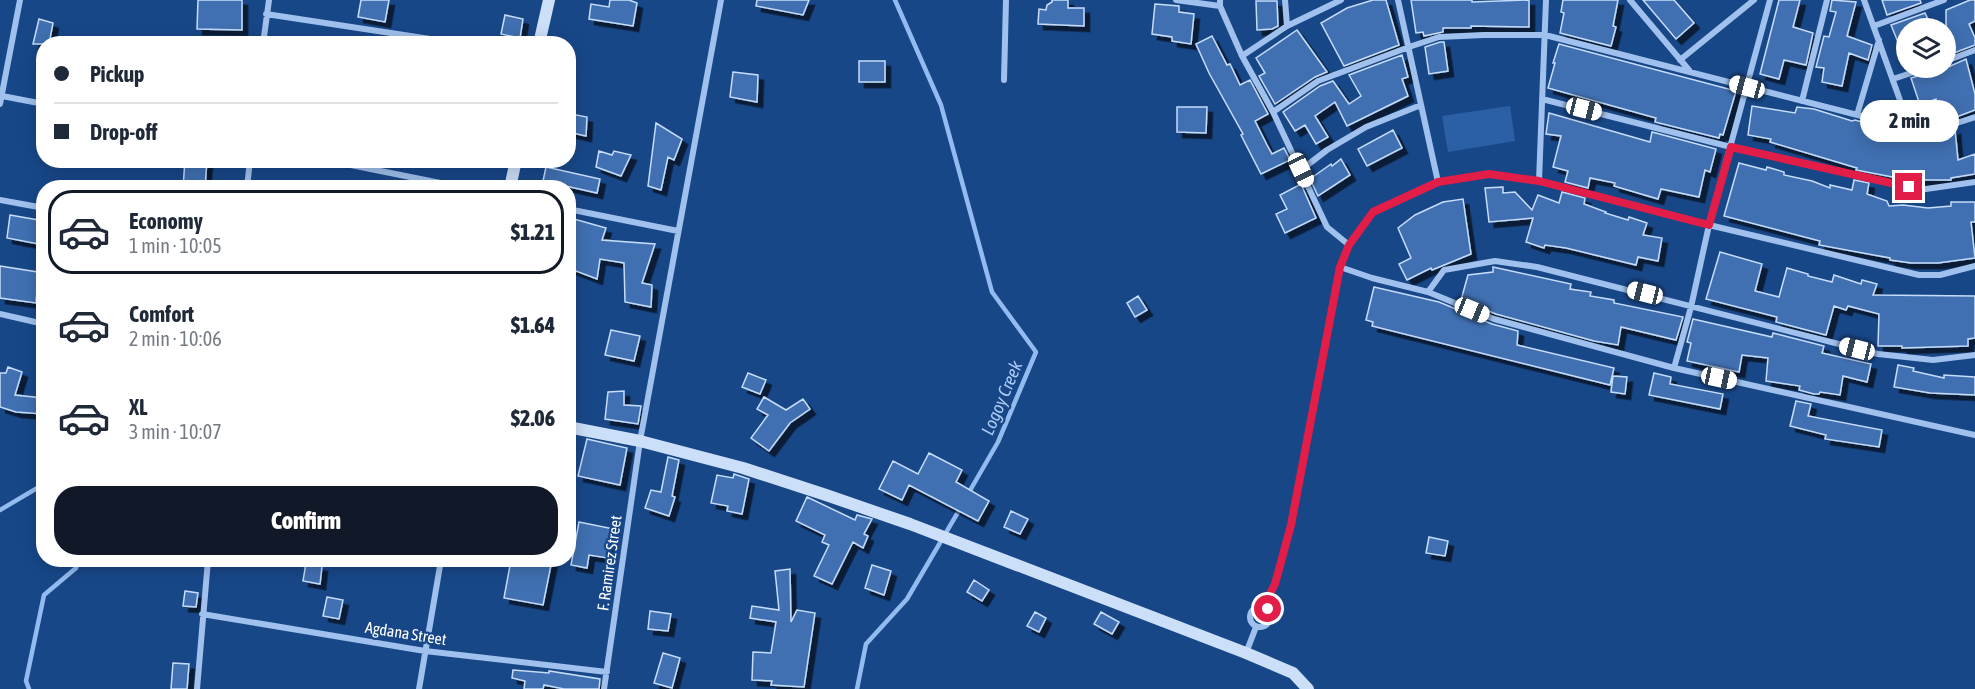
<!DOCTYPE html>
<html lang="en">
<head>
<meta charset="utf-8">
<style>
	body { margin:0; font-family:"Asap Condensed",sans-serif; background:#f6f6f7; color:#1f2937; height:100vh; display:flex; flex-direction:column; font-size:22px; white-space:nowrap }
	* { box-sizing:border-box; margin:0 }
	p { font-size:20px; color:#747a83 }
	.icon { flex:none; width:33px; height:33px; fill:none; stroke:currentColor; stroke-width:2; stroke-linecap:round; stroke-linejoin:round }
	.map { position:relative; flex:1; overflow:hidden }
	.side { position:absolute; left:36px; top:180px; width:540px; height:387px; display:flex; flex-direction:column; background:#fff; border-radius:24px; box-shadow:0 3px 15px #0003 }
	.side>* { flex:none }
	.banner { position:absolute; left:36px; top:36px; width:540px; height:132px; border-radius:24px; box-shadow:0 3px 15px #0003; display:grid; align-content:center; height:132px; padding:0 18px; background:#fff }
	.tools { position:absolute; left:1896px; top:18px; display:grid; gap:12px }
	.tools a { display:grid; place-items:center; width:60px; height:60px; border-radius:50%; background:#fff; box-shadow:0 3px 15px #0003; font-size:30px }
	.end { position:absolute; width:27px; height:27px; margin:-14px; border:8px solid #e11d48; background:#fff; box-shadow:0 0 0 3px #fff }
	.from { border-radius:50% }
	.bubble { position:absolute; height:42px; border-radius:21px; background:#fff; box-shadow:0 3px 15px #0003; font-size:20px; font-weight:800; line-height:42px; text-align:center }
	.car { position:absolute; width:18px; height:36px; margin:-18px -9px; border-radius:8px; box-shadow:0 0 4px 2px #0007; background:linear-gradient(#fff 24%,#345 0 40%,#fff 0 76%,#345 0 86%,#fff 0) }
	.banner b { display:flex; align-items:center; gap:21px; height:57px; font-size:22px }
	.banner b+b { border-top:2px solid #e0e1e3 }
	.banner i { width:15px; height:15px; background:#1f2937 }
	ul { padding:10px 0 0; list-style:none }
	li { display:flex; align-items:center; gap:18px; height:84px; margin:0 12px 9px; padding:0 6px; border:3px solid transparent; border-radius:24px }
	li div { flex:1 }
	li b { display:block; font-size:22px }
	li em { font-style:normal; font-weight:800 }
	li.active { border-color:#111827 }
	li>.icon { width:54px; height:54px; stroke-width:1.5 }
	.button { display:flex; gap:12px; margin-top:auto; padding:12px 18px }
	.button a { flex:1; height:69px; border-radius:24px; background:#111827; color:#fff; font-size:24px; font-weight:800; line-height:69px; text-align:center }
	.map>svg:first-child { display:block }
	.green { fill:#2b60a6 }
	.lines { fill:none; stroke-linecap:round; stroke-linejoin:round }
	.stream { stroke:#92bcf0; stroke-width:4.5 }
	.building { fill:#4170b1; stroke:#c5dcfa; stroke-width:1.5; filter:url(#shadow) }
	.minor { stroke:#a0c1ed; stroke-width:6 }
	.secondary { stroke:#ccdff9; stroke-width:12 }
	.route { stroke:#e11d48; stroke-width:8 }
	.labels { text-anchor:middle; stroke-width:4.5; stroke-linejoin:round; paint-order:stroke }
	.street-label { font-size:16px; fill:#fff; stroke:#184788 }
	.water-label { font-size:18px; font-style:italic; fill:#abcbf5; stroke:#184788 }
</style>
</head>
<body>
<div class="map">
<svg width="1975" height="689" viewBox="0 0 1975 689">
	<defs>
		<filter id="shadow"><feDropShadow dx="5.5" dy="5.5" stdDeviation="0" flood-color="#0009"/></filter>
	</defs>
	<rect width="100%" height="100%" fill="#184788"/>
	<path class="green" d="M1510,106L1515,141L1448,152L1442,116Z"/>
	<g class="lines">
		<path class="stream" d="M895,0L941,105L992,292L1036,352L998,442L968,494
			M0,510L44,484
			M29,689L26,681L44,595L76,568L79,560
			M857,689L866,644L907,599L961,507"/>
	</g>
	<path class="building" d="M198,0H242V30L197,29Z
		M361,0H389L385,22L358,17Z
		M610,0H629L637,3L633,26L589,19L591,4L609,7Z
		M757,0H809L803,15L756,6Z
		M1052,0H1068V8H1084V26L1038,24L1039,9L1046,10L1047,5L1052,2Z
		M1373,0H1386L1399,45L1344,66L1321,23L1347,8Z
		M1411,0H1472V2L1529,0V27L1471,26V28H1443V32L1424,36L1423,32L1416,33Z
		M1563,0H1618L1613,26L1616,27L1611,46L1560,33L1564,13L1561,12Z
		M1643,0H1674L1694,23L1676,39Z
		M1779,0H1800L1793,27L1813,33L1806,65L1784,60L1779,79L1760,74Z
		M1832,0L1856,2L1847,36L1872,45L1868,60L1849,53L1842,86L1822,82L1824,68L1816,67L1824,36L1829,37L1836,12L1830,11Z
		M1882,0H1920L1921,3L1887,15Z
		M1970,0H1975V21L1969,24L1975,38V45L1946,56V10Z
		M1256,1H1277L1278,26L1272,29L1257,30Z
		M1155,4L1179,6V12L1194,14L1191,44L1172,41V37L1152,34Z
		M1925,13L1932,28H1906V62L1891,25Z
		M505,15L523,19L520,38L501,34Z
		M39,19L53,23L49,44H33Z
		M1297,30L1327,72L1315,77L1275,104L1259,76L1265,73L1256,58Z
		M1212,36L1227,65L1230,64L1240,85L1250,80L1268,114L1255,121L1267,145L1272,154L1284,148L1290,160L1261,174L1241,135L1243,134L1209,73L1196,44Z
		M1440,42H1444L1448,71L1429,74L1425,47Z
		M1559,44L1736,91L1723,135L1720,134L1719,138L1655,122L1656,118L1548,88L1555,63H1553Z
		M1402,55L1408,77L1402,79L1408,96L1347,126L1335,102L1315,116L1328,137L1316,144L1305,125L1295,131L1283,112L1320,86L1333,81L1349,104L1361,96L1349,75Z
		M1966,59L1975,94V110L1943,122L1936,99L1920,105L1911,78L1928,73L1931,68H1946Z
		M859,61H885V82H859Z
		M733,72L758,75L757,102L730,97Z
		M1752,106L1795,113L1797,107L1814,109L1852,121L1855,120L1918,137L1917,141L1948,139L1946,132L1955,129L1958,160L1975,154V174L1951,178V180H1908L1856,170L1857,168L1770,142L1771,139L1748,135Z
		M1177,107H1207L1206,133L1177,132Z
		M1549,113L1650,142L1652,132L1716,149L1710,172L1705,170L1699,197L1661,189L1658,199L1614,186L1615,183L1590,178L1588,188L1565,182L1568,171L1553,167L1561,136L1546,134Z
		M571,114L587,117L586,136L568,132Z
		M656,123L682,139L674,160L668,157L661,190L648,186Z
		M1393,130L1402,148L1367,166L1358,149Z
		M599,151L612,155L614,151L631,155L621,176L596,167Z
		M1341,159L1350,175L1318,196L1310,179L1331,164L1332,166Z
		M185,160H207L205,188H183Z
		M1739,163L1766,170L1767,167L1784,172V175L1812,181L1830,188V185L1852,190L1854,180L1869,183L1867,194L1887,201L1889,206L1903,205L1928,208L1951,206V202H1975V222H1971L1975,258L1938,263H1911L1890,260V258L1819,245L1820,241L1724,216Z
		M546,167L600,179L597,193L543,181Z
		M1301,184L1316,218L1285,233L1276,214L1287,209L1280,195Z
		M1503,187V193L1515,192L1532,210L1538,195L1559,203L1562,192L1585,198L1584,204L1606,212L1605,213L1628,220L1629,217L1647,223L1643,235L1662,238L1658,261L1638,257L1636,265L1566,248L1545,245L1544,248L1526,242L1533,218L1489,222L1485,188Z
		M1463,199L1471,254L1432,270L1431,268L1407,280L1399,264L1411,258L1398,228L1415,215L1443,202Z
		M10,215L44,221V245L7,238Z
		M574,219L606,228L602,240L655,244L642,283L652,285L651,307L625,302L624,263L600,259L597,279L568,268V234L572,235Z
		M1720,252L1762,264L1755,291L1779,297L1787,268L1808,274V276L1832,282L1834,275L1861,284L1862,280L1877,284L1873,295L1975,296V338L1968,339V346L1902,348V346H1878L1879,314L1848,306L1846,310L1834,306L1826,335L1776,322L1777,317L1706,299Z
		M0,266L44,273V292L37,291L36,303L0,298Z
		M1493,267L1571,284L1570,289L1591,292L1590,296L1614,300V303L1683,317L1676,340L1621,327L1618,345L1594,341L1496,314L1461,300L1468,275L1493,272Z
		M1374,287L1439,302L1492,324L1518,331L1517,345L1614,368L1610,385L1372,326L1373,322L1366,320Z
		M1138,296L1147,310L1135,317L1127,303Z
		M1693,319L1772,337L1773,333L1824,346L1822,353L1871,364L1867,382L1843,376L1840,395L1820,392L1819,394H1814L1799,390L1800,386L1766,381L1768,358L1742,355L1739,372L1687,361L1691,343L1687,342Z
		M611,330L640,336L634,361L605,355Z
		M1898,365L1914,368L1913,371L1944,378V375L1975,377V395L1930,393L1894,387Z
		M8,367L22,372L15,395L44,398V414L16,412L0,407V373H6Z
		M748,373L766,380L760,394L742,387Z
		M1654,373L1671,377L1670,384L1723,394L1720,409L1649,395Z
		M1613,376L1627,377L1625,394L1611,392Z
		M624,391V405L641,406L638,424L605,419L608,392Z
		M764,397L786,410L803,399L810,409L790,423L769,451L751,438L768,415L757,409Z
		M1796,401L1811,404L1808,416L1882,430L1879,447L1825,439L1826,435L1790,426Z
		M587,439L627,448L620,485L578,476Z
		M929,453L962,470L956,482L989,501L978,521L909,485L902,500L879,489L893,461L918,474Z
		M668,457L679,460L672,496L675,497L669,516L645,508L651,490L661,492Z
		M734,474L749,479L742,514L727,511L728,506L711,503L717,475L733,478Z
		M807,497L855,520L857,515L872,519L864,534L868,536L863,548L853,542L832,584L814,576L829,545L822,542L825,535L796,521Z
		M1011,511L1028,519L1020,534L1004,527Z
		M579,522L614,529L608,558L589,555L587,568L571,565Z
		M1429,537L1448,541L1445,556L1426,553Z
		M511,560H552L543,605L504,598Z
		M306,563L322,566L320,584L303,581Z
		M872,565L891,571L884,595L865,588Z
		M790,569L791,622L797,610L815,613L804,687L771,685L772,681L752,680L753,652L771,653L776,622L750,618L752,606L779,610L775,571Z
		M974,580L989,590L982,601L967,592Z
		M185,591L198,593L196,607L183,606Z
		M327,597L343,600L339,619L323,616Z
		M650,611L671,614L668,631L648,629Z
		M1035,612L1046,618L1039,632L1027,626Z
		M1101,612L1119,622L1112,634L1094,624Z
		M663,653L680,658L672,688L654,683Z
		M173,663L189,664L187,689H171Z
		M513,670L549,673V671L600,679L599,689H564L544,685L543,689H524L525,681L512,678Z"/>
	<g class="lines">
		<path class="minor" d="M1176,0L1220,6
			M1220,0V6L1242,56L1273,112L1327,227L1349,245
			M1285,0L1287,26
			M1398,0L1438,182
			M1630,0L1689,70
			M1864,0L1910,128
			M266,14L463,44
			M1874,26L1944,0
			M263,44L269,0
			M1242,56L1287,26L1341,0
			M1680,60L1754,0
			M1946,61L1975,50
			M1893,79L1926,68
			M1004,80L1006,0
			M2,96L44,104
			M1542,99L1731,147L1909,187L1926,189L1975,182
			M1802,101L1827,0
			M0,104L20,0
			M1273,112L1318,81L1409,47L1439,37L1484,35H1545L1920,131H1932L1975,117
			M1857,115L1879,40
			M326,160L465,188
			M1301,170L1327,150L1366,127L1421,105
			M1539,181L1546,0
			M247,188L250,160
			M0,200L44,208
			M568,209L678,231
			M1340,267L1372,278L1428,292L1494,319L1674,368L1975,435
			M1428,292L1444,270L1495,261L1537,267L1878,354L1933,360L1975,355
			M0,314L44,324
			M1674,368L1691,307L1709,225L1770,0
			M1250 617a10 10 0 1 1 20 0a10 10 0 1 1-20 0Z
			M1263,607L1275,584L1291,525L1340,267L1349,245L1373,212L1438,182L1489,174L1539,181L1709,225L1919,275H1940L1975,266
			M202,614L425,651L607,672
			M1246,653L1256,627
			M197,689L208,560
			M419,689L441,560
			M604,689L640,441L721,0"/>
		<path class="secondary" d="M539,44L549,0
			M510,188L516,160
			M568,427L640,441L743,468L826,495L910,524L1246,653L1293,673L1308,689"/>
	</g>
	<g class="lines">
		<path class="route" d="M1268,609L1263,607L1275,584L1291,525L1340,267L1349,245L1373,212L1438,182L1489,174L1539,181L1709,225L1731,147L1909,187"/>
	</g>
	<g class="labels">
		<g class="street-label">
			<text transform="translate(609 563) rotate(-82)" y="6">F. Ramirez Street</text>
			<text transform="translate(406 633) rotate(9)" y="6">Agdana Street</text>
		</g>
		<g class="water-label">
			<text transform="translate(1002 398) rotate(-67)" y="6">Logoy Creek</text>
		</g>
	</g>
</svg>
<div class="tools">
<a><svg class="icon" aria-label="layers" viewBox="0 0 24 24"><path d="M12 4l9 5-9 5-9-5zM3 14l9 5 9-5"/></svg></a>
</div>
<i class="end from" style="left:1268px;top:609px"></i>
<i class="end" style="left:1909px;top:187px"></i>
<div class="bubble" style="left:1860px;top:100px;width:99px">2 min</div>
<i class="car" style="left:1747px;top:87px;rotate:285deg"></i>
<i class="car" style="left:1584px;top:109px;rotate:104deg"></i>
<i class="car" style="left:1301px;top:170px;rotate:155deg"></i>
<i class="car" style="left:1645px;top:293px;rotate:284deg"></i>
<i class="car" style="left:1472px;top:310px;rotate:112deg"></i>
<i class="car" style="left:1857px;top:349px;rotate:284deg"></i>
<i class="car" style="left:1719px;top:378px;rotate:102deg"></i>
<div class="banner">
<b><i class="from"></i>Pickup</b>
<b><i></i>Drop-off</b>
</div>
<section class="side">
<ul>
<li class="active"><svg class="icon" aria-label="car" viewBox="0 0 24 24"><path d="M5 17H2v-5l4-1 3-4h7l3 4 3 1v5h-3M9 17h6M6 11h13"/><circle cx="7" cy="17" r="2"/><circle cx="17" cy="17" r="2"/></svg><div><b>Economy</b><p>1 min · 10:05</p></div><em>$1.21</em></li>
<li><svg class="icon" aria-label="car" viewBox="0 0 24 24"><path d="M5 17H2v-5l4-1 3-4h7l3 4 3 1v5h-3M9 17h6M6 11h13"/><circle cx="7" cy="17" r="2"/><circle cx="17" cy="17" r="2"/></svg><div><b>Comfort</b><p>2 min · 10:06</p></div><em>$1.64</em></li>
<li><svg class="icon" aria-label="car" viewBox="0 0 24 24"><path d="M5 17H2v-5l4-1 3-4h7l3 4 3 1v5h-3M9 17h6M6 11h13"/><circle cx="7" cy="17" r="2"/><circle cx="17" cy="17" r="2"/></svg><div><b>XL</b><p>3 min · 10:07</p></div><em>$2.06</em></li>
</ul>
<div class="button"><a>Confirm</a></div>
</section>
</div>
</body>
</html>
